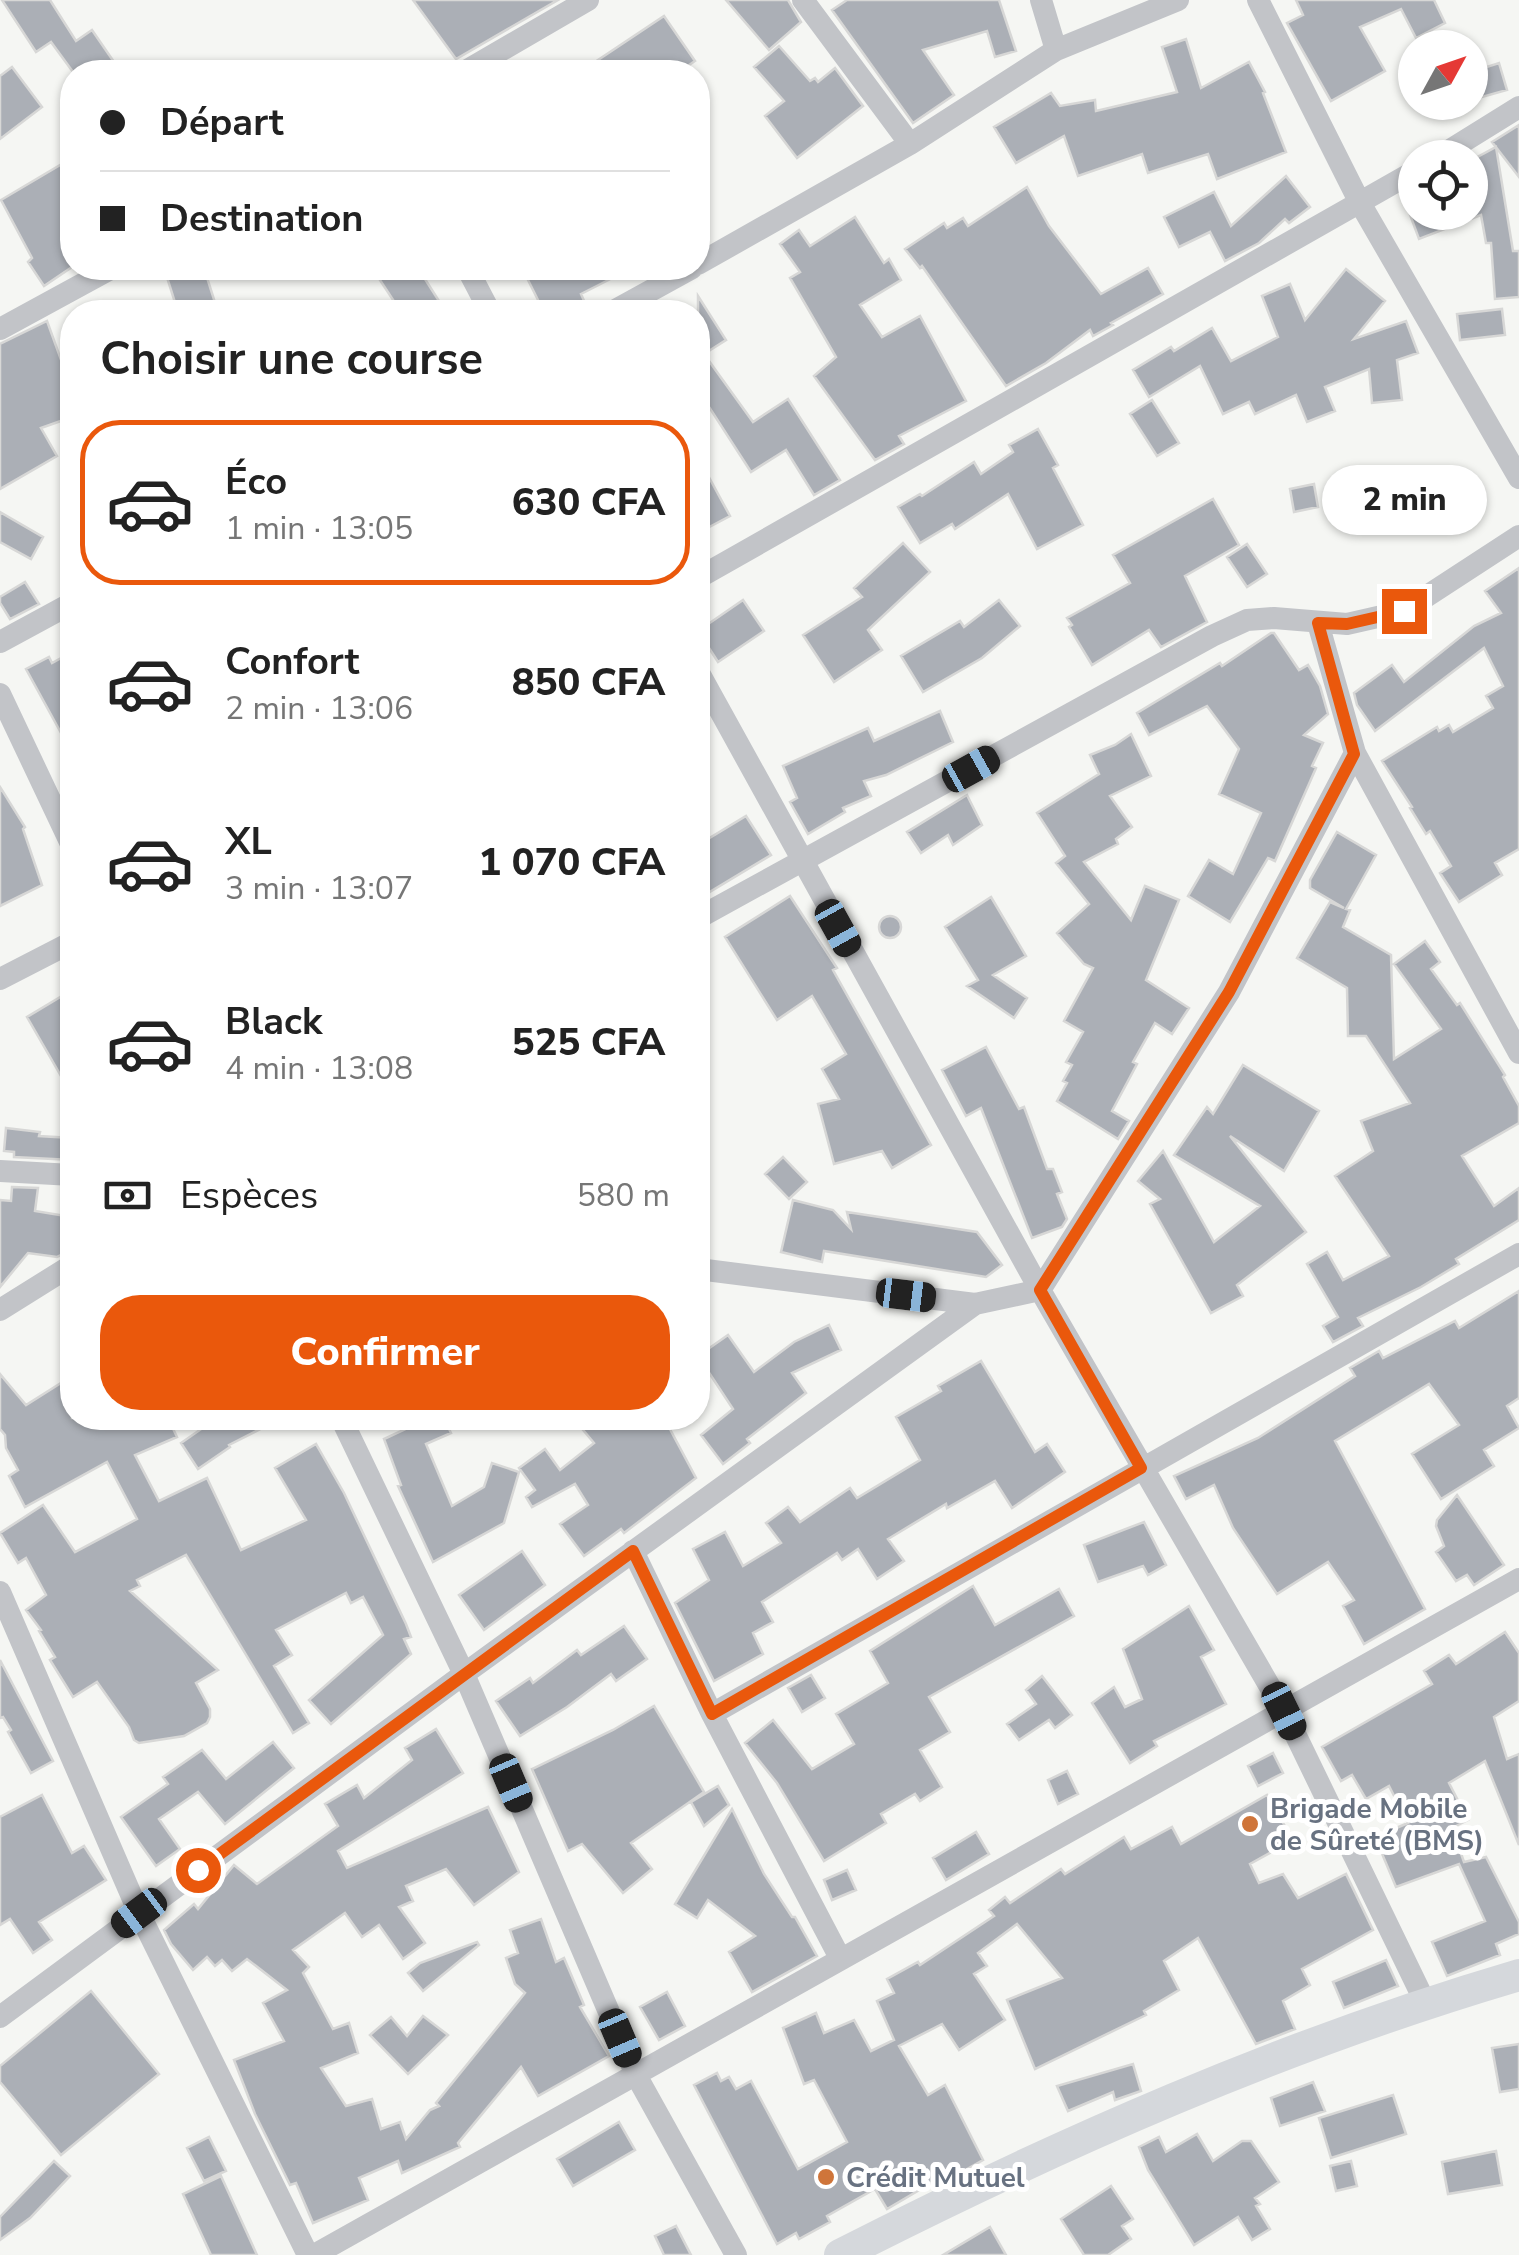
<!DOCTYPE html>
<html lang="fr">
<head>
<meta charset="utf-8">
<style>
	body { margin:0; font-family:"Nunito Sans",sans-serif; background:#f2f2f2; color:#222; height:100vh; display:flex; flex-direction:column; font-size:38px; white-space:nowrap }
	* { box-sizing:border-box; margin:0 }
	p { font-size:32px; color:#767676 }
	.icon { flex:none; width:55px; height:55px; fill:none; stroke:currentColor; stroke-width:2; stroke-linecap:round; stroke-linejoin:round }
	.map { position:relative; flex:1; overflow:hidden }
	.sheet { position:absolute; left:60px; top:300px; width:650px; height:1130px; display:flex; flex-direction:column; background:#fff; border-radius:40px; box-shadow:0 2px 8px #0004 }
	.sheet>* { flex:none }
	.guide { position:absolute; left:60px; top:60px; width:650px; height:220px; border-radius:40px; box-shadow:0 2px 8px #0004; display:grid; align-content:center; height:220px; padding:0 40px; background:#fff }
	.needle { width:65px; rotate:50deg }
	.controls { position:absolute; left:1398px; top:30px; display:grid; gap:20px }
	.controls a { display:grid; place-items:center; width:90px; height:90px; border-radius:50%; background:#fff; box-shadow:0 2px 8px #0004; font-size:50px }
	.end { position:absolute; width:45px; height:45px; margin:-22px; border:12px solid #ea580c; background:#fff; box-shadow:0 0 0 5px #fff }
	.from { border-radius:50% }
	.bubble { position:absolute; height:70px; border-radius:35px; background:#fff; box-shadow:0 2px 8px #0004; font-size:32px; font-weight:800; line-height:70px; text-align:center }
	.car { position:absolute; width:30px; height:60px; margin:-30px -15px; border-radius:12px; box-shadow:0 0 8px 2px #0007; background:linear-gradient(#222 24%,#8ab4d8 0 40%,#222 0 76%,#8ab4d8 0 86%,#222 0) }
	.guide b { display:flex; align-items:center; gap:35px; height:95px; font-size:38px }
	.guide b+b { border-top:2px solid #e0e0e0 }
	.guide i { width:25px; height:25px; background:#222 }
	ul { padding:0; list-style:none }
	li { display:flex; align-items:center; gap:30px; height:165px; margin:0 20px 15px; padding:0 20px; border:5px solid transparent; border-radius:40px }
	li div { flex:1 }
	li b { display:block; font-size:38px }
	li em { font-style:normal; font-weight:800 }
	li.active { border-color:#ea580c }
	li>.icon { width:90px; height:90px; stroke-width:1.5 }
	h2 { padding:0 40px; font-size:45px; line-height:120px }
	.pay { display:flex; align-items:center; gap:25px; height:110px; padding:0 40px; font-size:38px }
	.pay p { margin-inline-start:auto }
	.action { display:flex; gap:20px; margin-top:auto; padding:20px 40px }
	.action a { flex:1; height:115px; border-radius:40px; background:#ea580c; color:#fff; font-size:40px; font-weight:800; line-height:115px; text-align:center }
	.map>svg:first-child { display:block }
	.building { fill:#abafb6; stroke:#d7d7d6; stroke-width:2.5 }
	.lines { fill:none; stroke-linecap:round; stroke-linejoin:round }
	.street { stroke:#c2c4c8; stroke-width:22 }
	.secondary { stroke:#d5d8dc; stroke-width:32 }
	.route { stroke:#ea580c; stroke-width:12 }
	.poi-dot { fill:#cf753a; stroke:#fff; stroke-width:4 }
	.labels { text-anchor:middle; stroke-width:10; stroke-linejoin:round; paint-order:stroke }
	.poi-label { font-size:28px; font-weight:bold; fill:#687281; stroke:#fff; text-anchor:start }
</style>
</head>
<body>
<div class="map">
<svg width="1519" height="2255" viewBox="0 0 1519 2255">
	<rect width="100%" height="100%" fill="#f5f6f3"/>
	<path class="building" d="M2,0H50L76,41L92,30L114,62L100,72H73L51,42L36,52Z
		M413,0H558L456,59Z
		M726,0H788L801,22L769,50Z
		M847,0H999L1016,51L995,57L987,31L923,50L954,95L913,123L832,10Z
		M1296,0H1434L1445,23L1416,38L1401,9L1360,27L1385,71L1331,101L1287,23L1303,15Z
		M664,16L695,61L679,72H580Z
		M1186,39L1201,88L1249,62L1265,92L1263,93L1286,152L1217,179L1208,154L1148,173L1142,154L1078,176L1064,136L1016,163L994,127L1051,93L1060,106L1095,100L1096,111L1177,92L1162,47Z
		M779,46L810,81L815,78L818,82L835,68L863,106L797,158L765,116L784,101L754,67Z
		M1499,63L1507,90L1482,97L1474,71Z
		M12,67L42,107L0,139V76Z
		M1519,125V177L1492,142Z
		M1496,147L1513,251H1519V297L1495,299L1491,243H1486L1481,215L1419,239L1409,212H1470V161Z
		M72,158V267L44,286L28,262L32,258L1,200Z
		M1286,176L1310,207L1289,223L1285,219L1259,243L1225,261L1210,232L1179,247L1164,217L1214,192L1231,226Z
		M1027,187L1049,226L1101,294L1148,268L1163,294L1111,323L1113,325L1093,336L1090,330L1046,363L1006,386L922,266L920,268L905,249L944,223L947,228L963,218L968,226Z
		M855,217L884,263L889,259L901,280L860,305L882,337L920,316L966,401L899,436L904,444L875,460L814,376L836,357L790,278L800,272L780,244L799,230L810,246Z
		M164,268H204L218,312H178Z
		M372,268H418L446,312H401Z
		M522,268H632L581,294L589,312H544Z
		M1346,269L1385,301L1354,339L1406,321L1418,353L1397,360L1402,400L1372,403L1369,369L1325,387L1335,411L1307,422L1296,395L1255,414L1249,402L1223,414L1200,366L1149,397L1133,370L1171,347L1174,351L1212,328L1231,361L1278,337L1262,296L1290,284L1305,320Z
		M698,296L726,340L704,354L753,422L788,399L840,480L814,495L786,450L751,472L698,390Z
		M1502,309L1505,335L1460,340L1457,314Z
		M47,321L72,390V417L41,428L57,456L0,489V344Z
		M1152,400L1179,443L1157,456L1130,414Z
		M1038,429L1058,465L1053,468L1083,525L1037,549L1008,494L955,529L952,524L920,543L898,507L920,494L922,496L974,462L981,474L1013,452L1009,445Z
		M698,457L730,516L698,533Z
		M1314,484L1318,507L1294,512L1290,489Z
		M1213,499L1239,545L1185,576L1207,622L1161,647L1149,630L1092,665L1069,627L1072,625L1067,618L1130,583L1113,555Z
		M0,512L43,537L31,559L0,542Z
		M903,543L930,572L868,630L882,650L834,682L803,635L862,597L854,588Z
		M1247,544L1267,574L1247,587L1227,557Z
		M1519,568V849L1495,863L1502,875L1459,902L1440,873L1451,866L1430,831L1426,834L1410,808L1412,807L1382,761L1437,727L1439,731L1449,725L1453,732L1493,708L1486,696L1503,686L1484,648L1375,731L1357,705L1354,693L1392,665L1404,682L1474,626L1501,613L1485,591Z
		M25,582L39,604L10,619L0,603V597Z
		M743,600L764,631L718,662L698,631Z
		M999,600L1020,626L982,658L923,692L901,656L960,621L964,627Z
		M1271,633H1274L1299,670L1308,665L1320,686L1328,714L1304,735L1323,743L1312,766L1316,768L1275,861L1268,858L1230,922L1188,896L1209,860L1233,874L1261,813L1219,794L1239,749L1207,706L1149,735L1137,713L1220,663L1222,666Z
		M72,652V753L26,669L49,657L52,663Z
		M940,711L953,742L886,775L864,781L871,796L843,808L845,812L808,834L790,802L797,798L783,766L868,728L874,741Z
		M1131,734L1151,776L1110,796L1132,827L1116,839L1118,844L1084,862L1131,920L1145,886L1179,900L1146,980L1189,1008L1172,1034L1155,1023L1133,1062L1137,1064L1112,1111L1129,1121L1118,1139L1057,1101L1067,1083L1063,1081L1072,1065L1066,1062L1083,1032L1064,1021L1093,968L1084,964L1057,933L1089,904L1056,863L1065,856L1037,813L1099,774L1090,755L1115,745Z
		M0,787L25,827L23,829L42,885L0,906Z
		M967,795L982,825L953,845L948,835L921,853L907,832Z
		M746,816L771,855L698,899V845Z
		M1337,832L1376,855L1346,909L1350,910L1343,927L1391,955L1394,1059L1441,1029L1394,964L1425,941L1440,962L1431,969L1457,1005L1460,1003L1505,1075L1503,1077L1519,1106V1123L1462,1156L1494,1206L1519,1188V1220L1456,1259L1459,1264L1421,1287L1358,1318L1363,1326L1333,1342L1323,1326L1338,1317L1307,1264L1327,1252L1343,1280L1389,1256L1335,1176L1373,1151L1361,1121L1410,1103L1366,1036H1348L1347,988L1297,958L1330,902L1344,908L1310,888V880Z
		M790,896L837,968L833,970L931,1145L892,1168L882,1151L834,1164L818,1104L839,1099L822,1069L846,1054L812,996L777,1020L725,937Z
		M991,897L1026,956L993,975L1027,998L1014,1018L967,986L978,980L945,927Z
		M879 927a11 11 0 1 1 22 0a11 11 0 1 1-22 0Z
		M72,990V1095L27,1017Z
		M986,1047L1019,1109L1024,1107L1047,1169H1053L1062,1192L1057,1194L1067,1219L1062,1227L1032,1238L981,1108L966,1116L942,1070Z
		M1243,1065L1319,1111L1284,1171L1230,1136L1306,1232L1237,1285L1243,1296L1211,1313L1150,1204L1160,1199L1138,1181L1163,1151L1214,1242L1260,1206L1174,1155L1207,1107L1213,1114Z
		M6,1128L40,1132L39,1136L72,1138V1160L14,1157V1152L4,1151Z
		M783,1157L807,1182L789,1199L765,1174Z
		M12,1187L38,1188L35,1211L72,1217V1250L57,1257L28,1253L0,1287V1200L11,1201Z
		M793,1200L833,1210L851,1229L847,1212L977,1232L1002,1265L986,1277L824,1251L822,1262L781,1252Z
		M1519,1291V1398L1507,1406L1519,1428L1484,1450L1494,1466L1441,1499L1412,1454L1459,1425L1429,1384L1335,1441L1425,1609L1364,1644L1343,1606L1354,1600L1328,1562L1277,1594L1233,1528L1214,1485L1186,1499L1174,1476L1258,1438L1355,1376L1350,1368L1379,1351L1383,1358L1455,1321L1459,1328Z
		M829,1325L841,1350L792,1373L806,1393L747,1439L750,1443L723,1464L701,1435L733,1409L698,1356L728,1335L754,1372L794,1342Z
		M981,1361L1035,1452L1047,1444L1065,1472L1012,1508L995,1481L947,1508L946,1504L888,1539L904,1561L877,1579L858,1549L842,1560L837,1553L762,1602L773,1622L753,1633L763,1654L714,1681L675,1603L709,1580L693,1549L725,1532L743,1566L781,1543L766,1523L788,1507L800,1522L850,1488L857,1498L920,1460L896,1417L941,1391L938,1386Z
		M0,1374L26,1405L72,1376V1418H168L177,1437L135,1455L159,1501L207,1478L241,1550L306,1520L275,1468L316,1444L344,1493L406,1624L411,1637L404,1639L411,1654L331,1724L309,1700L383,1635L363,1597L351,1603L346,1593L276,1630L292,1655L274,1666L309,1723L293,1733L186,1555L137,1580L140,1586L130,1591L218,1670L196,1683L210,1709V1717L207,1723L184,1736L139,1743L134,1740L129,1727L97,1682L73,1697L50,1660L55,1657L39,1631L41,1630L26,1610L46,1595L26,1558L18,1563L0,1533L43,1505L75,1552L137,1519L107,1462L25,1507L9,1476L18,1470L6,1448L5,1435L0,1429Z
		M217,1418H282L229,1445L230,1447L198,1469L181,1443Z
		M405,1418H444L451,1433L426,1444L452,1506L484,1487L492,1463L519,1472L504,1523L433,1562L398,1486L401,1485L384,1439L410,1427Z
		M573,1418H664L696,1478L624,1533L621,1529L584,1556L560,1524L588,1505L575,1484L532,1507L526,1497L535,1490L519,1468L545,1449L560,1470L594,1443Z
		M1457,1495L1504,1565L1474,1585L1467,1575L1456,1581L1436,1552L1444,1546L1436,1526L1437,1520Z
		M1144,1522L1166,1565L1148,1575L1143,1566L1098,1582L1084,1545Z
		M522,1551L545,1585L484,1630L459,1595Z
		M973,1586L995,1625L1059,1589L1074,1616L929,1697L950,1732L920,1750L942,1787L920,1801L915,1794L881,1814L886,1823L824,1861L777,1783L745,1743L773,1720L812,1769L854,1744L836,1714L888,1683L870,1651Z
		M1189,1606L1214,1650L1201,1657L1226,1704L1154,1741L1157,1746L1130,1763L1092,1703L1114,1687L1125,1707L1142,1699L1123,1649Z
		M624,1626L647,1659L616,1681L611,1674L567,1707L520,1736L496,1701L530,1678L533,1683L577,1650L581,1655Z
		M1505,1632L1519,1653V1701L1494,1717L1507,1759L1519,1754V1845L1485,1761L1449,1783L1468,1820L1452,1828L1464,1862L1486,1857L1519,1922V1934L1496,1944L1500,1955L1447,1976L1432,1942L1485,1921L1459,1864L1396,1887L1375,1837L1408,1823L1389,1786L1366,1799L1352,1775L1341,1781L1322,1747L1432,1684L1424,1671L1449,1655L1456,1664Z
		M0,1660L53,1761L31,1773L8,1732L11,1730L3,1717L0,1718Z
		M811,1675L825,1698L802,1712L788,1688Z
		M1042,1676L1072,1715L1055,1728L1049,1720L1019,1740L1007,1724L1036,1704L1026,1690Z
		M654,1706L704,1792L631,1843L652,1869L623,1893L582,1844L568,1851L532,1769L613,1730Z
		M436,1729L463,1773L338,1851L347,1868L488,1807L519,1872L474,1905L446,1869L406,1886L413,1901L399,1907L425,1943L403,1959L379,1925L362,1937L345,1913L293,1950L309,1967L303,1973L333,2029L349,2023L358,2053L321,2068L346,2106L372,2099L381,2129L400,2122L406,2139L430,2110L439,2106L436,2103L525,1993L515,1984L506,1958L518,1953L510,1930L541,1919L556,1962L564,1958L584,2005L580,2007L609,2056L538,2096L521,2067L458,2143L460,2147L402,2173L398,2161L359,2178L368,2200L313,2223L296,2183L290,2185L255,2114L234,2060L284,2041L263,2003L287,1990L247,1959L232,1971L222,1960L215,1966L207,1957L193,1970L171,1944L164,1930L194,1904L198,1909L234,1865L257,1884L338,1826L325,1804L357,1785L364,1798L412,1760L405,1748Z
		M273,1742L294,1768L225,1824L198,1792L159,1819L180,1849L156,1866L121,1817L168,1784L163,1777L202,1750L226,1779Z
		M1273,1753L1283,1773L1258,1786L1248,1766Z
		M1067,1771L1078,1794L1058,1804L1048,1780Z
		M718,1786L729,1805L704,1826L691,1802Z
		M42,1795L72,1853L84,1846L106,1880L39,1922L52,1940L33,1953L10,1919L0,1925V1817Z
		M1267,1795L1293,1840L1250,1864L1259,1883L1283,1874L1298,1898L1346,1874L1373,1930L1302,1969L1310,1985L1283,2001L1295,2029L1256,2044L1198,1938L1164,1961L1179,1990L1144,2011L1146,2015L1035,2069L1007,2000L1062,1978L1017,1924L978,1953L987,1966L974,1974L1005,2020L959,2050L942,2024L899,2046L928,2095L945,2085L983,2160L953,2177L950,2172L887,2209L875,2189L827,2216L830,2222L799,2239L796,2233L777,2244L694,2085L717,2073L721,2081L729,2077L736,2089L751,2081L798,2169L847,2142L814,2080L804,2084L783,2028L816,2013L824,2033L854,2020L871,2051L894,2040L877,2001L894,1993L887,1979L918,1962L920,1965L994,1916L989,1910L1005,1897L1010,1903L1061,1869L1065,1874L1124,1837L1131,1849L1172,1827L1181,1844Z
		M732,1809L764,1874L792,1917H795L817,1956L752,1992L729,1952L755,1936L708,1900L697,1918L675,1904Z
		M976,1832L989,1854L946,1880L933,1858Z
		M847,1870L856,1890L832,1900L824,1880Z
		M477,1942L479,1945L423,1991L408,1973L420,1963Z
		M1386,1960L1398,1986L1344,2008L1333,1982Z
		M91,1991L159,2074L61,2155L0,2082V2066Z
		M667,1992L685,2026L659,2040L640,2007Z
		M423,2016L448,2035L408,2074L370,2035L391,2017L407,2036Z
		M1519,2044V2089L1500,2092L1492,2048Z
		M1133,2064L1141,2091L1115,2100L1113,2092L1068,2111L1057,2086Z
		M1313,2082L1325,2111L1280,2126L1271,2098Z
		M1393,2095L1406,2134L1331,2158L1319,2118Z
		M619,2122L635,2150L573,2186L557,2159Z
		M1197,2134L1213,2161L1242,2141H1251L1279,2182L1255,2198L1260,2204L1256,2206L1270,2229L1252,2240L1238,2217L1194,2245L1148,2170L1139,2147L1159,2137L1166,2152Z
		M209,2137L226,2171L204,2181L187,2148Z
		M1496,2151L1502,2185L1448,2194L1442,2162Z
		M54,2161L70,2176L30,2218L0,2240V2217Z
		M1351,2161L1357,2186L1336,2191L1330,2166Z
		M221,2176L257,2255H211L183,2194Z
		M1111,2186L1133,2219L1122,2226L1131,2239L1108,2255H1084L1061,2219Z
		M676,2226L691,2255H664L655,2236Z
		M990,2227L1006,2255H943Z"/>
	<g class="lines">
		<path class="street" d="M803,0L910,144
			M1041,0L1056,50
			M1258,0L1360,203L1519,478
			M464,72L588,0
			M1437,158L1519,107
			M698,264L910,144L1056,50L1178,0
			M467,268L490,312
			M612,312L692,268
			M0,329L112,268
			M698,578L1415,171
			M1318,623L1355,753L1519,1053
			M0,642L72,603
			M698,671L1040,1290L1284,1711L1425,2002
			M0,694L72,846
			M698,918L1212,636L1247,620L1274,618L1347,624L1404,611L1519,536
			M0,979L72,942
			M0,1171L72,1175
			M698,1269L975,1304
			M0,1310L72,1265
			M341,1418L464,1674L636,2075L736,2255
			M633,1551L712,1714L840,1958
			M0,1592L139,1913L308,2255
			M712,1714L1519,1254
			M0,2017L464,1674L975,1304L1040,1290L1229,992L1355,753
			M314,2255L1519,1579"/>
		<path class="secondary" d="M840,2255C1058,2144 1284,2044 1519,1975"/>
	</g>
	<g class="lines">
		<path class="route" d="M198,1870L633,1551L712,1714L1141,1468L1040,1290L1229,992L1354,754L1318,623L1347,624L1404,611"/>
	</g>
	<g class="poi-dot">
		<circle cx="1250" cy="1824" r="10"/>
		<circle cx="826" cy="2177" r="10"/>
	</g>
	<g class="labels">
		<g class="poi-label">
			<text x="1270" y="1818">Brigade Mobile<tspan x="1270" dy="32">de Sûreté (BMS)</tspan></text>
			<text x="846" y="2187">Crédit Mutuel</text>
		</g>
	</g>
</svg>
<div class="controls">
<a><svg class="needle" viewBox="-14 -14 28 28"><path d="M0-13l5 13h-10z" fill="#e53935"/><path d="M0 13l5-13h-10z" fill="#767676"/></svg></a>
<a><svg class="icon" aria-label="locate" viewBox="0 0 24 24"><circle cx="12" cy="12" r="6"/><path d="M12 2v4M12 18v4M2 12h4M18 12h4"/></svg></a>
</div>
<i class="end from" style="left:198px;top:1870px"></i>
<i class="end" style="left:1404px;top:611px"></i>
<div class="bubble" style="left:1322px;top:465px;width:165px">2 min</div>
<i class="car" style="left:971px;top:769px;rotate:61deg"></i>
<i class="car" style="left:838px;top:928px;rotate:151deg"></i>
<i class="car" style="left:906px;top:1295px;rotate:97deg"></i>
<i class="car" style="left:1284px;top:1711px;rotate:154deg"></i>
<i class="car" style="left:511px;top:1783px;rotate:157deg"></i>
<i class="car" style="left:139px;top:1913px;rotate:233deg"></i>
<i class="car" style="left:620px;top:2038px;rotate:157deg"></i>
<div class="guide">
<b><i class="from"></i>Départ</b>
<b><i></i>Destination</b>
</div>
<section class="sheet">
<h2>Choisir une course</h2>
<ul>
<li class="active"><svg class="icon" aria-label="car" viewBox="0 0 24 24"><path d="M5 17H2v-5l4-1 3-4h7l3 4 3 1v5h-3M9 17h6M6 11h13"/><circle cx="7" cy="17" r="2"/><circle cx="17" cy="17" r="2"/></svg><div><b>Éco</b><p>1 min · 13:05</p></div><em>630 CFA</em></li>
<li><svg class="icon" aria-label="car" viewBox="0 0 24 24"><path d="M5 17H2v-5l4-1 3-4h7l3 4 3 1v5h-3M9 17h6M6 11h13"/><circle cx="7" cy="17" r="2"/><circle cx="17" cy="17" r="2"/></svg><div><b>Confort</b><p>2 min · 13:06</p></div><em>850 CFA</em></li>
<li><svg class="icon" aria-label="car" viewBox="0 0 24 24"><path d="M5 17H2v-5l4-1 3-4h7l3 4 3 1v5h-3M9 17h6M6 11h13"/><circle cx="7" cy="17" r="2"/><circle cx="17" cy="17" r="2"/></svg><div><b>XL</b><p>3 min · 13:07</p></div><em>1 070 CFA</em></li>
<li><svg class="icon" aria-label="car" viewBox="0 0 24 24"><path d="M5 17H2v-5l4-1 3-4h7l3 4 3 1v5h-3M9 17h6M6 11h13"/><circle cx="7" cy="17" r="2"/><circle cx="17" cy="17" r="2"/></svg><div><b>Black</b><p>4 min · 13:08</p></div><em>525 CFA</em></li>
</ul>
<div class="pay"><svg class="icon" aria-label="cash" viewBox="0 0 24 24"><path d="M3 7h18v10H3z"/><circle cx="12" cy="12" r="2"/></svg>Espèces<p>580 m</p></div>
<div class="action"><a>Confirmer</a></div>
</section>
</div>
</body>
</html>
